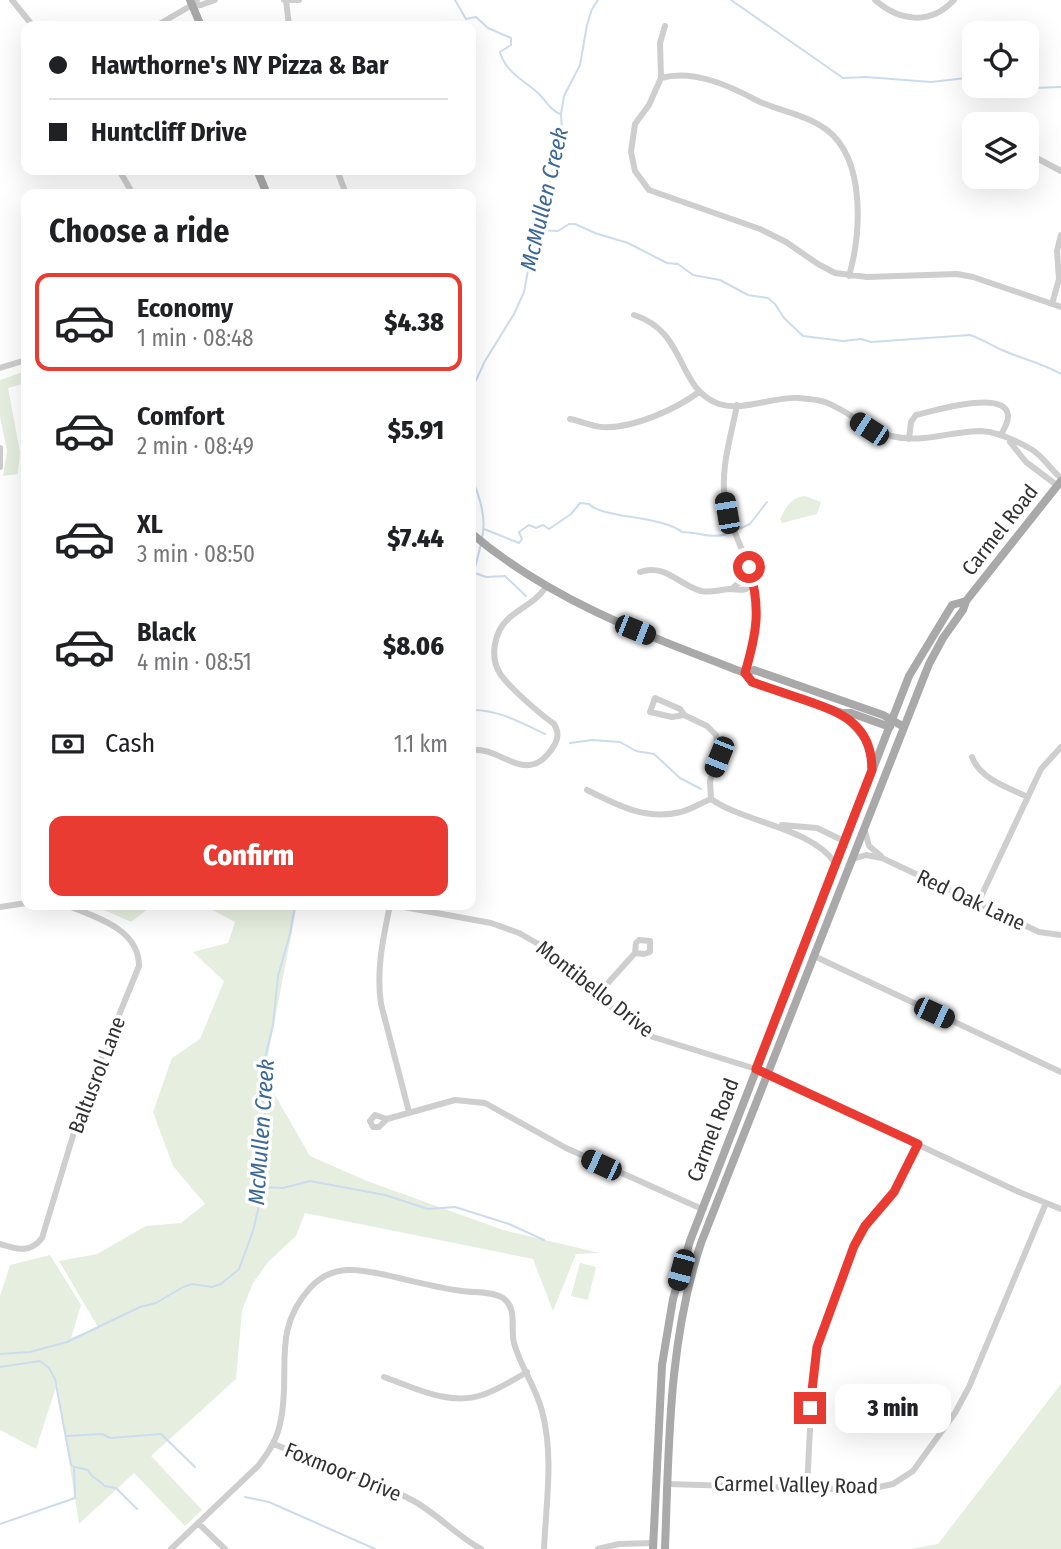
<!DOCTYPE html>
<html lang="en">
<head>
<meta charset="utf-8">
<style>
	body { margin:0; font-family:"Fira Sans Condensed",sans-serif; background:#f2f2f2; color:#202124; height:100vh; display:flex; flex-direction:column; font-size:26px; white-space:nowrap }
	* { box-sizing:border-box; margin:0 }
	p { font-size:23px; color:#757577 }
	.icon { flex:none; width:38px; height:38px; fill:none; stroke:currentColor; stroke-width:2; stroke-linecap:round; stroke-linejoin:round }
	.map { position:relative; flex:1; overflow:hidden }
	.sheet { position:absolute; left:21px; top:189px; width:455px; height:721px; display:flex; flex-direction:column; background:#fff; border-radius:14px; box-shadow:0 7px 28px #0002 }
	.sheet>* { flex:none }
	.top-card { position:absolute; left:21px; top:21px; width:455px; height:154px; border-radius:14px; box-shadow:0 7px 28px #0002; display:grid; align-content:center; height:154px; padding:0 28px; background:#fff }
	.tools { position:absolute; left:962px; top:21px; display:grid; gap:14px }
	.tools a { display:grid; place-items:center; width:77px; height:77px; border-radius:14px; background:#fff; box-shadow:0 7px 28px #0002; font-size:35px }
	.end { position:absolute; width:32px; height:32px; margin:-16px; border:9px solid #e93b32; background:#fff; box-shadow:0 0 0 4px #fff }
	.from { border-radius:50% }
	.bubble { position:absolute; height:49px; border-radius:14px; background:#fff; box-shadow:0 7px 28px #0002; font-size:23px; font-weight:800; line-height:49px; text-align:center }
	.car { position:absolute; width:21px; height:42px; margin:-21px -10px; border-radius:9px; box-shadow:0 0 5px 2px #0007; background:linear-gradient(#222 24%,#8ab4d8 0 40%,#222 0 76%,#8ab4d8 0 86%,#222 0) }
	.top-card b { display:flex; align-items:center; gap:24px; height:66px; font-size:26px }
	.top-card b+b { border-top:2px solid #e0e0e0 }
	.top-card i { width:18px; height:18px; background:#202124 }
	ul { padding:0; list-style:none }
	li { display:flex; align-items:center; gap:21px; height:98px; margin:0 14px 10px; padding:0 14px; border:4px solid transparent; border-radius:14px }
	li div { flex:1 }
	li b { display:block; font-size:26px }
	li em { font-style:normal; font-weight:800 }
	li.selected { border-color:#e93b32 }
	li>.icon { width:63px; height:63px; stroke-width:1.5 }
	h2 { padding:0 28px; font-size:32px; line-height:84px }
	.pay { display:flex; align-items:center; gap:18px; height:77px; padding:0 28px; font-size:26px }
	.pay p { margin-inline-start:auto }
	.cta { display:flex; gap:14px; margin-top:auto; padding:14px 28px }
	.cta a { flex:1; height:80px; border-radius:14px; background:#e93b32; color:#fff; font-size:28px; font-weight:800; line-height:80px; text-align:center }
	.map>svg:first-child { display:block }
	.green { fill:#e5eedf }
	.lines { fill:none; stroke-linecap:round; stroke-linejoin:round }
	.stream { stroke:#cbdcee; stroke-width:2 }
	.minor { stroke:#cecece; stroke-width:6 }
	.major { stroke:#a9a9a9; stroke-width:8 }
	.route { stroke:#e93b32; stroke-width:9 }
	.labels { text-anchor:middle; stroke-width:7; stroke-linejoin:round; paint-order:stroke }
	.street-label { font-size:21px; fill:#313131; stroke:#fff }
	.water-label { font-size:23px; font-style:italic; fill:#3c6896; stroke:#fff }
</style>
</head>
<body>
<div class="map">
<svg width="1061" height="1549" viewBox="0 0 1061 1549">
	<rect width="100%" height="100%" fill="#fff"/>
	<path class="green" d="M26,371V383L8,388L20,452L18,474L3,476L7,451L0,416V380Z
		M805,496L821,502L817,514L782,523L780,519C786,507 791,497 805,496Z
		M93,905H153L131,922Z
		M203,905H297L264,1076L310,1156L367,1181L503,1230L600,1253L576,1254L553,1311L533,1259L305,1213L296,1236L268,1262L253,1283L242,1310L236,1379L151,1456L202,1510L185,1526L134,1473L79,1524L57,1384L36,1449L0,1430V1296L10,1265L50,1255L81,1305L71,1338L98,1327L59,1261L97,1254L146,1226L181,1223L205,1204L173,1166L153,1112L172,1058L200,1039L224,981L193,952L228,943L235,922Z
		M580,1263L596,1267L588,1300L571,1296Z
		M1061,1384V1549H911L938,1544Z"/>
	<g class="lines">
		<path class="stream" d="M455,0L466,19L476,17L488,28L511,38V45L500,52C505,72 525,81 539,94C547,102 549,109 560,114
			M731,0L843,78L866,77L931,82L975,77
			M1017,86L1032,88L1061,87
			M541,230L558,231L569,224H575L595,233L628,243L667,263L678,264L693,275L720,280L748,295L768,298L775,304L784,318L803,336L843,341L861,339L871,342L970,335C982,339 991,345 1002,350C1022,359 1042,363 1061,374
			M471,391L485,361L514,314L524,292L531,254L541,230L547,193L562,131L561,114L564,96L580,65L587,25L592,9L598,0
			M471,476C479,495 487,517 482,538
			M484,529L519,543L522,539L519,532L529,525L536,528L543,525L549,529L571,514L580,503L589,504C601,518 663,516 682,532C698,532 714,540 729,533
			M739,529L750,524L767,502
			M475,573L486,577L505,576L526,596
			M471,575L474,572L481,544
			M24,580L26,583
			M471,710C497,709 522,723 545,734
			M570,743L592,740L620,742L636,751L654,754L680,778L701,789
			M262,1187L283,1188L310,1181L385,1195L428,1209L455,1207L509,1224L544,1240
			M0,1354L30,1352L67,1342L140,1307L156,1303L183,1287L192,1284L212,1287L221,1284L239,1269L253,1231L260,1201L266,1120L261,1090L262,1070L273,1025L278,976L290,934L295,905
			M0,1367L40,1361L49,1368L55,1379L71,1465L74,1467L75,1498L0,1524
			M66,1436L102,1434L110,1438L161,1434L195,1467
			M75,1467L88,1470C91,1479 100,1479 104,1486L116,1488L137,1509
			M245,1497L269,1502L375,1549"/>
		<path class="minor" d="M12,0L33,26
			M284,0H299
			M286,0L289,26
			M875,0C899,21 930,26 954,0
			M192,5H201L215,0
			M156,26L192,5L197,0
			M665,26L660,43L661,78L649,105L635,124L631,152L635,171L649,190L760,229L786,242L818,264L835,273L867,277L957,274L973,277L1061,307
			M661,78C694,69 730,86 758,101C780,111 807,115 827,130C866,160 861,234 849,276
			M975,144L969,145L966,151L969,156L975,157
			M1027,153L1061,171
			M119,170L133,194
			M337,170L346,194
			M1052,304L1059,279L1057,251L1061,235
			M634,315C688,332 675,388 719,404C742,412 775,396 799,398C807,399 817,399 825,402C849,411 866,429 891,436C922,444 950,431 981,431C997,432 1017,441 1031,449C1043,456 1050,469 1061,478
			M0,368L26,360
			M737,405C731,437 720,469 725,501C729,524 741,545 749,567C762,606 756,634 745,673
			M570,419C580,421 592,426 602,427C633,429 676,409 699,392
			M909,439L911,422L916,415C933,411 1005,389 1008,415C1009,421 1004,429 1001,435
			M1010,442L1026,462L1058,486
			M0,448V467
			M640,572C665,563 679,585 701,591C711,593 719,590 729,589C740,589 745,593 754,583
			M732,589C739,581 744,580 754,583
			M684,715L672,717L650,712L655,698L680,709L684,715L707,726L716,735L720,753L710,781L711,799
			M471,750C503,746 528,790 555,744C559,736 558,731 554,724C539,713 511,689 501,675C489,658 494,632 508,619C522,606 534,604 546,587
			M972,757C980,779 1009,788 1028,797
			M587,790C617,805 646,821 681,812C691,809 701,803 711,799
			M711,799C745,823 812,828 835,863
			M782,825L817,828L844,841
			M865,831L869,846L881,856
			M853,859L866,855L882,858L1039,932L1061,935
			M978,903L1041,769L1061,747
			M390,905C383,939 376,970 381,1004L409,1112
			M393,905L491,923L519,933L549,950L614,1009L653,1037L756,1069L1019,1192L1061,1209
			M0,907L26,903
			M814,956L1061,1072
			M598,994L635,953L644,954L650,952V941L639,940L636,943L635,953
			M387,1119L379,1127H373L370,1121L375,1115L387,1119L455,1100L485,1103L566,1148L702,1209
			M0,1244C17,1249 30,1254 42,1238L82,1106L139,966C139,929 96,917 66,905
			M384,1377C415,1388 449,1406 482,1395C498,1390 513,1380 527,1372
			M274,1444C319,1464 366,1476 410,1499C436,1512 455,1535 481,1549
			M668,1484L865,1490L893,1484L913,1471L955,1413L969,1387L1046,1203
			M807,1488L813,1370L819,1339L858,1236L894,1192L918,1145
			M198,1523L225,1549
			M171,1549L258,1466C269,1452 278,1438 281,1419C291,1371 271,1331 310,1288C335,1260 367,1271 399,1278C420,1283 440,1288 462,1291C474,1293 492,1291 503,1298C518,1309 510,1328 514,1343C520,1366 536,1387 542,1411C554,1455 546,1504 544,1549
			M598,1549L619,1544L654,1543"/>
		<path class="major" d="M190,0L201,26
			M257,170L267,194
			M471,533C551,601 648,636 745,673L754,670L883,715L904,727
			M745,673L752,682L842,713H851L890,727
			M842,713C858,730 872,740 871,766
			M653,1549L662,1365L673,1299L690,1241L909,676L952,605L966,601
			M665,1549C669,1446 668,1342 701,1243L929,664L943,638L963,610L966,601L1061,481"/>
	</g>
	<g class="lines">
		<path class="route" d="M749,567C761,608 757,632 745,673L752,682C769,688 787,694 805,700C842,713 872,724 872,770L756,1069L918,1144L894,1192L865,1226L854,1246L817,1347L810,1408"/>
	</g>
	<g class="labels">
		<g class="street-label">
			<text transform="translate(1000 530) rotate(-52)" y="7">Carmel Road</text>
			<text transform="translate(971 900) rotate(25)" y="7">Red Oak Lane</text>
			<text transform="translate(595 989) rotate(38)" y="7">Montibello Drive</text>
			<text transform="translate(97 1075) rotate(-69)" y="7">Baltusrol Lane</text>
			<text transform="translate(713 1130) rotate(-69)" y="7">Carmel Road</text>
			<text transform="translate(343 1472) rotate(22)" y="7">Foxmoor Drive</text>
			<text transform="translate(796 1485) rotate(1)" y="7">Carmel Valley Road</text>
		</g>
		<g class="water-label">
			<text transform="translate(544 199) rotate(-77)" y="8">McMullen Creek</text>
			<text transform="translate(261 1132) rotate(-86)" y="8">McMullen Creek</text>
		</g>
	</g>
</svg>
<div class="tools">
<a><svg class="icon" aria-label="locate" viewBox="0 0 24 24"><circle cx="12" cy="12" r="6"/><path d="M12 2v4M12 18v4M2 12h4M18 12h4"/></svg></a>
<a><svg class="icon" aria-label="layers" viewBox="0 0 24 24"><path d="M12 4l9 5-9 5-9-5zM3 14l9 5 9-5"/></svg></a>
</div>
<i class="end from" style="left:749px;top:567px"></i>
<i class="end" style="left:810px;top:1408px"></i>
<div class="bubble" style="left:835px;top:1384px;width:116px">3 min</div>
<i class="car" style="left:869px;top:429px;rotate:303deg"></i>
<i class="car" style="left:727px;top:513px;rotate:350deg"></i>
<i class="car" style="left:635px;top:630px;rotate:112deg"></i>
<i class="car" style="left:719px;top:757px;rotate:202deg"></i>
<i class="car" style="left:934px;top:1013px;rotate:115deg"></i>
<i class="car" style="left:601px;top:1165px;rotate:295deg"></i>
<i class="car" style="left:681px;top:1270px;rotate:195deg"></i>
<div class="top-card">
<b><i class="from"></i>Hawthorne's NY Pizza &amp; Bar</b>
<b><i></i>Huntcliff Drive</b>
</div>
<section class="sheet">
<h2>Choose a ride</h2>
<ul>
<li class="selected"><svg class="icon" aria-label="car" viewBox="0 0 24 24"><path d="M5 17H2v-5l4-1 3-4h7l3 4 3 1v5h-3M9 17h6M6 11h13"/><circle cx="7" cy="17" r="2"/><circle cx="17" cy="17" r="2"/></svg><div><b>Economy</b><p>1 min · 08:48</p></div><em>$4.38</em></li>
<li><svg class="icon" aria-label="car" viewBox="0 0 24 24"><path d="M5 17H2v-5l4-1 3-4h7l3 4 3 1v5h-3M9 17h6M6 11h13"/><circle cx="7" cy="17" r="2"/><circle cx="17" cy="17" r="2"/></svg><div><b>Comfort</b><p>2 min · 08:49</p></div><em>$5.91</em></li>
<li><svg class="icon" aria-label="car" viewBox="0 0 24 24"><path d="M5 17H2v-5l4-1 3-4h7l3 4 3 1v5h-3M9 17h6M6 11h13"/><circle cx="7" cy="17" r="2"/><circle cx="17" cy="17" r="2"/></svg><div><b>XL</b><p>3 min · 08:50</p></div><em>$7.44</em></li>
<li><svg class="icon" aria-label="car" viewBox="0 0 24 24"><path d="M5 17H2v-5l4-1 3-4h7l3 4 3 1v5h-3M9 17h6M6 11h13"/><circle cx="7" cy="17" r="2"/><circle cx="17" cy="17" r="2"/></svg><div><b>Black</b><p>4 min · 08:51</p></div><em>$8.06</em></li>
</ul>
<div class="pay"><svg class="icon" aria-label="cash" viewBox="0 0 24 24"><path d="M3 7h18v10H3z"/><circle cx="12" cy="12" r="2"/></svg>Cash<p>1.1 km</p></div>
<div class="cta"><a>Confirm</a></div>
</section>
</div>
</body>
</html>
